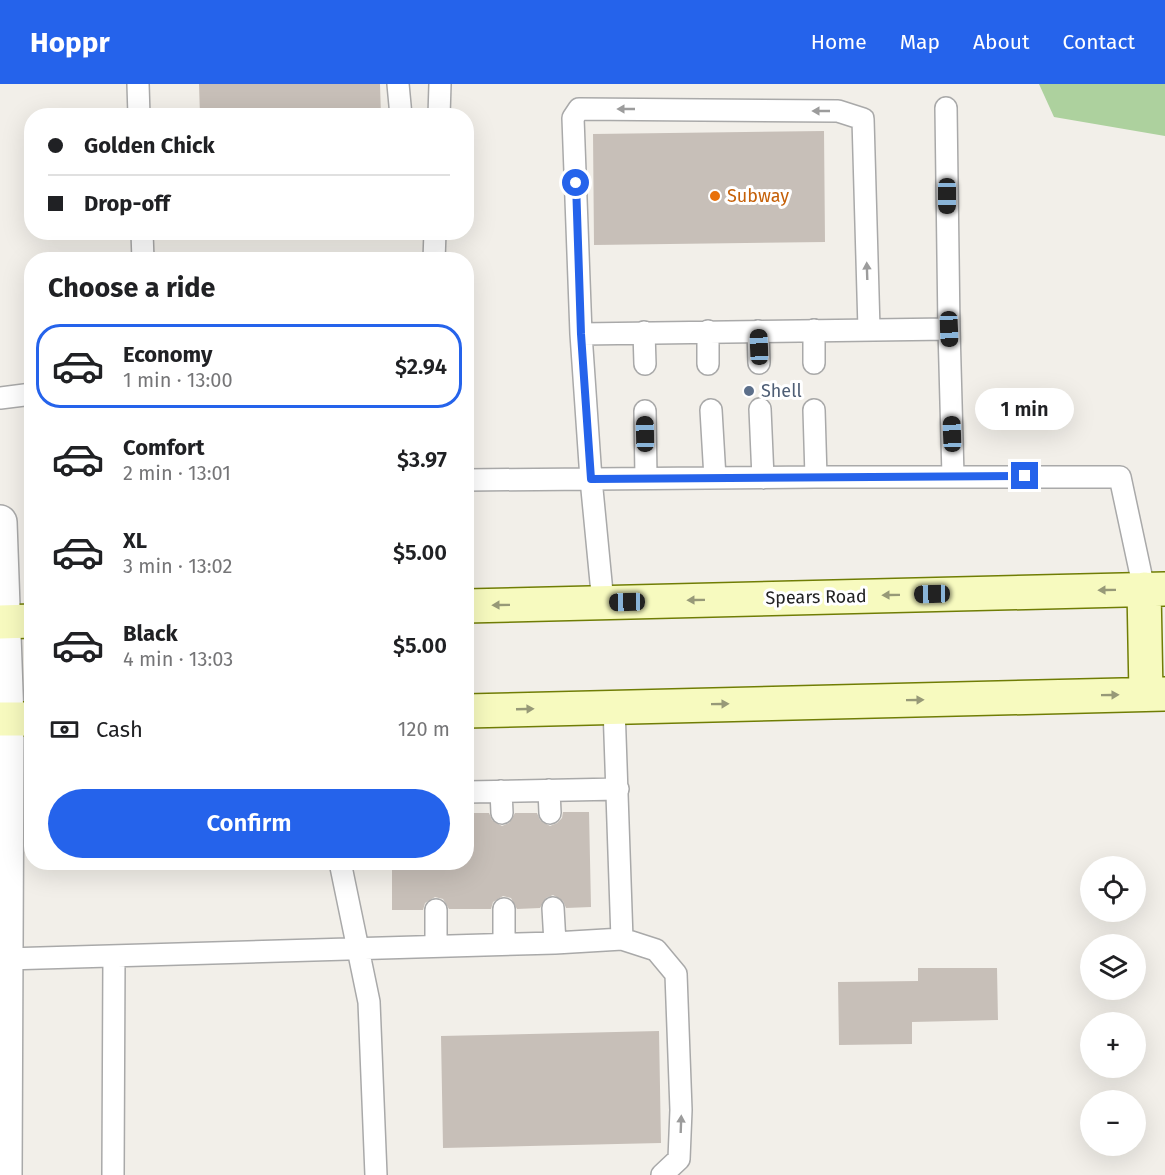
<!DOCTYPE html>
<html lang="en">
<head>
<meta charset="utf-8">
<style>
	body { margin:0; font-family:"Fira Sans",sans-serif; background:#f6f6f6; color:#202124; height:100vh; display:flex; flex-direction:column; font-size:22px; white-space:nowrap }
	* { box-sizing:border-box; margin:0 }
	p { font-size:20px; color:#757577 }
	.icon { flex:none; width:33px; height:33px; fill:none; stroke:currentColor; stroke-width:2; stroke-linecap:round; stroke-linejoin:round }
	.map { position:relative; flex:1; overflow:hidden }
	.side { position:absolute; left:24px; top:168px; width:450px; height:618px; display:flex; flex-direction:column; background:#fff; border-radius:24px; box-shadow:0 6px 24px #0002 }
	.side>* { flex:none }
	.hud { position:absolute; left:24px; top:24px; width:450px; height:132px; border-radius:24px; box-shadow:0 6px 24px #0002; display:grid; align-content:center; height:132px; padding:0 24px; background:#fff }
	.buttons { position:absolute; left:1080px; top:772px; display:grid; gap:12px }
	.buttons a { display:grid; place-items:center; width:66px; height:66px; border-radius:50%; background:#fff; box-shadow:0 6px 24px #0002; font-size:30px }
	.end { position:absolute; width:27px; height:27px; margin:-14px; border:8px solid #2563eb; background:#fff; box-shadow:0 0 0 3px #fff }
	.from { border-radius:50% }
	.bubble { position:absolute; height:42px; border-radius:21px; background:#fff; box-shadow:0 6px 24px #0002; font-size:20px; font-weight:600; line-height:42px; text-align:center }
	.car { position:absolute; width:18px; height:36px; margin:-18px -9px; border-radius:8px; box-shadow:0 0 4px 2px #0007; background:linear-gradient(#222 24%,#8ab4d8 0 40%,#222 0 76%,#8ab4d8 0 86%,#222 0) }
	.hud b { display:flex; align-items:center; gap:21px; height:57px; font-size:22px }
	.hud b+b { border-top:2px solid #e0e0e0 }
	.hud i { width:15px; height:15px; background:#202124 }
	ul { padding:0; list-style:none }
	li { display:flex; align-items:center; gap:18px; height:84px; margin:0 12px 9px; padding:0 12px; border:3px solid transparent; border-radius:24px }
	li div { flex:1 }
	li b { display:block; font-size:22px }
	li em { font-style:normal; font-weight:600 }
	li.selected { border-color:#2563eb }
	li>.icon { width:54px; height:54px; stroke-width:1.5 }
	h2 { padding:0 24px; font-size:27px; line-height:72px }
	.pay { display:flex; align-items:center; gap:15px; height:66px; padding:0 24px; font-size:22px }
	.pay p { margin-inline-start:auto }
	.action { display:flex; gap:12px; margin-top:auto; padding:12px 24px }
	.action a { flex:1; height:69px; border-radius:36px; background:#2563eb; color:#fff; font-size:24px; font-weight:600; line-height:69px; text-align:center }
	header { display:flex; align-items:center; gap:36px; box-sizing:border-box; height:84px; padding:0 30px; background:#2563eb; color:#fff }
	header strong { font-size:28px }
	nav { display:flex; gap:33px; margin-inline-start:auto; font-size:21px }
	.map>svg:first-child { display:block }
	.forest { fill:#add19e }
	.building { fill:#c7bfb8 }
	.lines { fill:none; stroke-linecap:round; stroke-linejoin:round }
	.service-casing { stroke:#a9a9a9; stroke-width:24 }
	.tertiary-casing { stroke:#a9a9a9; stroke-width:36 }
	.secondary-casing { stroke:#707d05; stroke-width:36 }
	.service { stroke:#fff; stroke-width:21 }
	.tertiary { stroke:#fff; stroke-width:33 }
	.secondary { stroke:#f7fabf; stroke-width:33 }
	.oneway { fill:#9c9c9c }
	.oneway2 { fill:#979978 }
	.route { stroke:#2563eb; stroke-width:8 }
	.food-dot { fill:#e8710a; stroke:#fff; stroke-width:2 }
	.service-dot { fill:#5c6f8a; stroke:#fff; stroke-width:2 }
	.labels { text-anchor:middle; stroke-width:6; stroke-linejoin:round; paint-order:stroke }
	.food-label { font-size:18px; fill:#c56008; stroke:#fff; text-anchor:start }
	.service-label { font-size:18px; fill:#4e5e75; stroke:#fff; text-anchor:start }
	.street-label { font-size:18px; fill:#222; stroke:#fff }
</style>
</head>
<body>
<header>
<strong>Hoppr</strong>
<nav><a>Home</a><a>Map</a><a>About</a><a>Contact</a></nav>
</header>
<div class="map">
<svg width="1165" height="1091" viewBox="0 0 1165 1091">
	<rect width="100%" height="100%" fill="#f2efe9"/>
	<path class="forest" d="M1039,0H1165V52L1054,33Z"/>
	<path class="building" d="M199,0H380L381,32H200Z
		M824,47L825,158L594,161L593,50Z
		M563,728H589L591,823L566,824L563,817L553,811L546,814L540,824L517,825L511,814L503,812L493,818L491,825H449L443,815L435,813L425,819L423,826H392V778H466V729H489L492,736L502,742L509,739L515,729H537L540,736L550,742L557,739L562,734Z
		M918,884H997L998,936L912,938V960L839,961L838,898L918,897Z
		M659,947L661,1059L443,1064L441,952Z"/>
	<g class="lines">
		<g class="service-casing">
			<path id="service" d="M138,0L139,32
				M398,0L401,32
				M946,24L949,245
				M439,32L440,0
				M142,148L143,176
				M434,176L435,148
				M708,247V280
				M758,247L759,279
				M644,248L645,280
				M581,250L573,34L579,25L838,27L863,35L869,245
				M814,279V246
				M0,314L32,310
				M760,325L763,394
				M711,326L715,394
				M814,326L816,393
				M645,327L646,394
				M466,396L816,393H1120L1144,505
				M603,519L591,395L581,250L949,245L953,392
				M614,623L622,855
				M549,706L550,729
				M501,707L502,729
				M466,708L618,705
				M340,778L369,918L376,1091
				M553,824L555,859
				M504,825V860
				M436,826V862
				M6,875L555,859L622,855L656,866L676,890L681,1026L679,1075L662,1091
				M113,1091L114,873"/>
		</g>
		<g class="tertiary-casing">
			<path id="tertiary" d="M0,438L7,635L5,1091"/>
		</g>
		<g class="secondary-casing">
			<path id="secondary" d="M1144,505L1146,610
				M466,522L1165,505
				M0,538L32,537
				M466,627L1165,610
				M0,635H32"/>
		</g>
		<use href="#service" class="service"/>
		<use href="#tertiary" class="tertiary"/>
		<use href="#secondary" class="secondary"/>
	</g>
	<defs><path id="oneway-solid" d="M-6-.8H1V-3.2L6.5 0L1 3.2V.8H-6Z" transform="scale(1.5)"/></defs>
	<g class="oneway">
		<use href="#oneway-solid" transform="translate(626 25) rotate(-180)"/>
		<use href="#oneway-solid" transform="translate(821 27) rotate(-180)"/>
		<use href="#oneway-solid" transform="translate(867 187) rotate(-92)"/>
		<use href="#oneway-solid" transform="translate(681 1040) rotate(-88)"/>
	</g>
	<g class="oneway2">
		<use href="#oneway-solid" transform="translate(1107 506) rotate(179)"/>
		<use href="#oneway-solid" transform="translate(891 511) rotate(179)"/>
		<use href="#oneway-solid" transform="translate(696 516) rotate(179)"/>
		<use href="#oneway-solid" transform="translate(501 521) rotate(179)"/>
		<use href="#oneway-solid" transform="translate(1110 611) rotate(-1)"/>
		<use href="#oneway-solid" transform="translate(915 616) rotate(-1)"/>
		<use href="#oneway-solid" transform="translate(720 620) rotate(-1)"/>
		<use href="#oneway-solid" transform="translate(525 625) rotate(-2)"/>
	</g>
	<g class="lines">
		<path class="route" d="M576,99L581,250L591,395L1025,392"/>
	</g>
	<circle class="food-dot" cx="715" cy="112" r="6"/>
	<circle class="service-dot" cx="749" cy="307" r="6"/>
	<g class="labels">
		<g class="food-label">
			<text x="727" y="118">Subway</text>
		</g>
		<g class="service-label">
			<text x="761" y="313">Shell</text>
		</g>
		<g class="street-label">
			<text transform="translate(816 513) rotate(-1)" y="6">Spears Road</text>
		</g>
	</g>
</svg>
<div class="buttons">
<a><svg class="icon" aria-label="locate" viewBox="0 0 24 24"><circle cx="12" cy="12" r="6"/><path d="M12 2v4M12 18v4M2 12h4M18 12h4"/></svg></a>
<a><svg class="icon" aria-label="layers" viewBox="0 0 24 24"><path d="M12 4l9 5-9 5-9-5zM3 14l9 5 9-5"/></svg></a>
<a>+</a>
<a>−</a>
</div>
<i class="end from" style="left:576px;top:99px"></i>
<i class="end" style="left:1025px;top:392px"></i>
<div class="bubble" style="left:975px;top:304px;width:99px">1 min</div>
<i class="car" style="left:947px;top:112px;rotate:180deg"></i>
<i class="car" style="left:949px;top:245px;rotate:178deg"></i>
<i class="car" style="left:759px;top:263px;rotate:358deg"></i>
<i class="car" style="left:645px;top:350px;rotate:359deg"></i>
<i class="car" style="left:952px;top:350px;rotate:358deg"></i>
<i class="car" style="left:932px;top:510px;rotate:269deg"></i>
<i class="car" style="left:627px;top:518px;rotate:269deg"></i>
<div class="hud">
<b><i class="from"></i>Golden Chick</b>
<b><i></i>Drop-off</b>
</div>
<section class="side">
<h2>Choose a ride</h2>
<ul>
<li class="selected"><svg class="icon" aria-label="car" viewBox="0 0 24 24"><path d="M5 17H2v-5l4-1 3-4h7l3 4 3 1v5h-3M9 17h6M6 11h13"/><circle cx="7" cy="17" r="2"/><circle cx="17" cy="17" r="2"/></svg><div><b>Economy</b><p>1 min · 13:00</p></div><em>$2.94</em></li>
<li><svg class="icon" aria-label="car" viewBox="0 0 24 24"><path d="M5 17H2v-5l4-1 3-4h7l3 4 3 1v5h-3M9 17h6M6 11h13"/><circle cx="7" cy="17" r="2"/><circle cx="17" cy="17" r="2"/></svg><div><b>Comfort</b><p>2 min · 13:01</p></div><em>$3.97</em></li>
<li><svg class="icon" aria-label="car" viewBox="0 0 24 24"><path d="M5 17H2v-5l4-1 3-4h7l3 4 3 1v5h-3M9 17h6M6 11h13"/><circle cx="7" cy="17" r="2"/><circle cx="17" cy="17" r="2"/></svg><div><b>XL</b><p>3 min · 13:02</p></div><em>$5.00</em></li>
<li><svg class="icon" aria-label="car" viewBox="0 0 24 24"><path d="M5 17H2v-5l4-1 3-4h7l3 4 3 1v5h-3M9 17h6M6 11h13"/><circle cx="7" cy="17" r="2"/><circle cx="17" cy="17" r="2"/></svg><div><b>Black</b><p>4 min · 13:03</p></div><em>$5.00</em></li>
</ul>
<div class="pay"><svg class="icon" aria-label="cash" viewBox="0 0 24 24"><path d="M3 7h18v10H3z"/><circle cx="12" cy="12" r="2"/></svg>Cash<p>120 m</p></div>
<div class="action"><a>Confirm</a></div>
</section>
</div>
</body>
</html>
